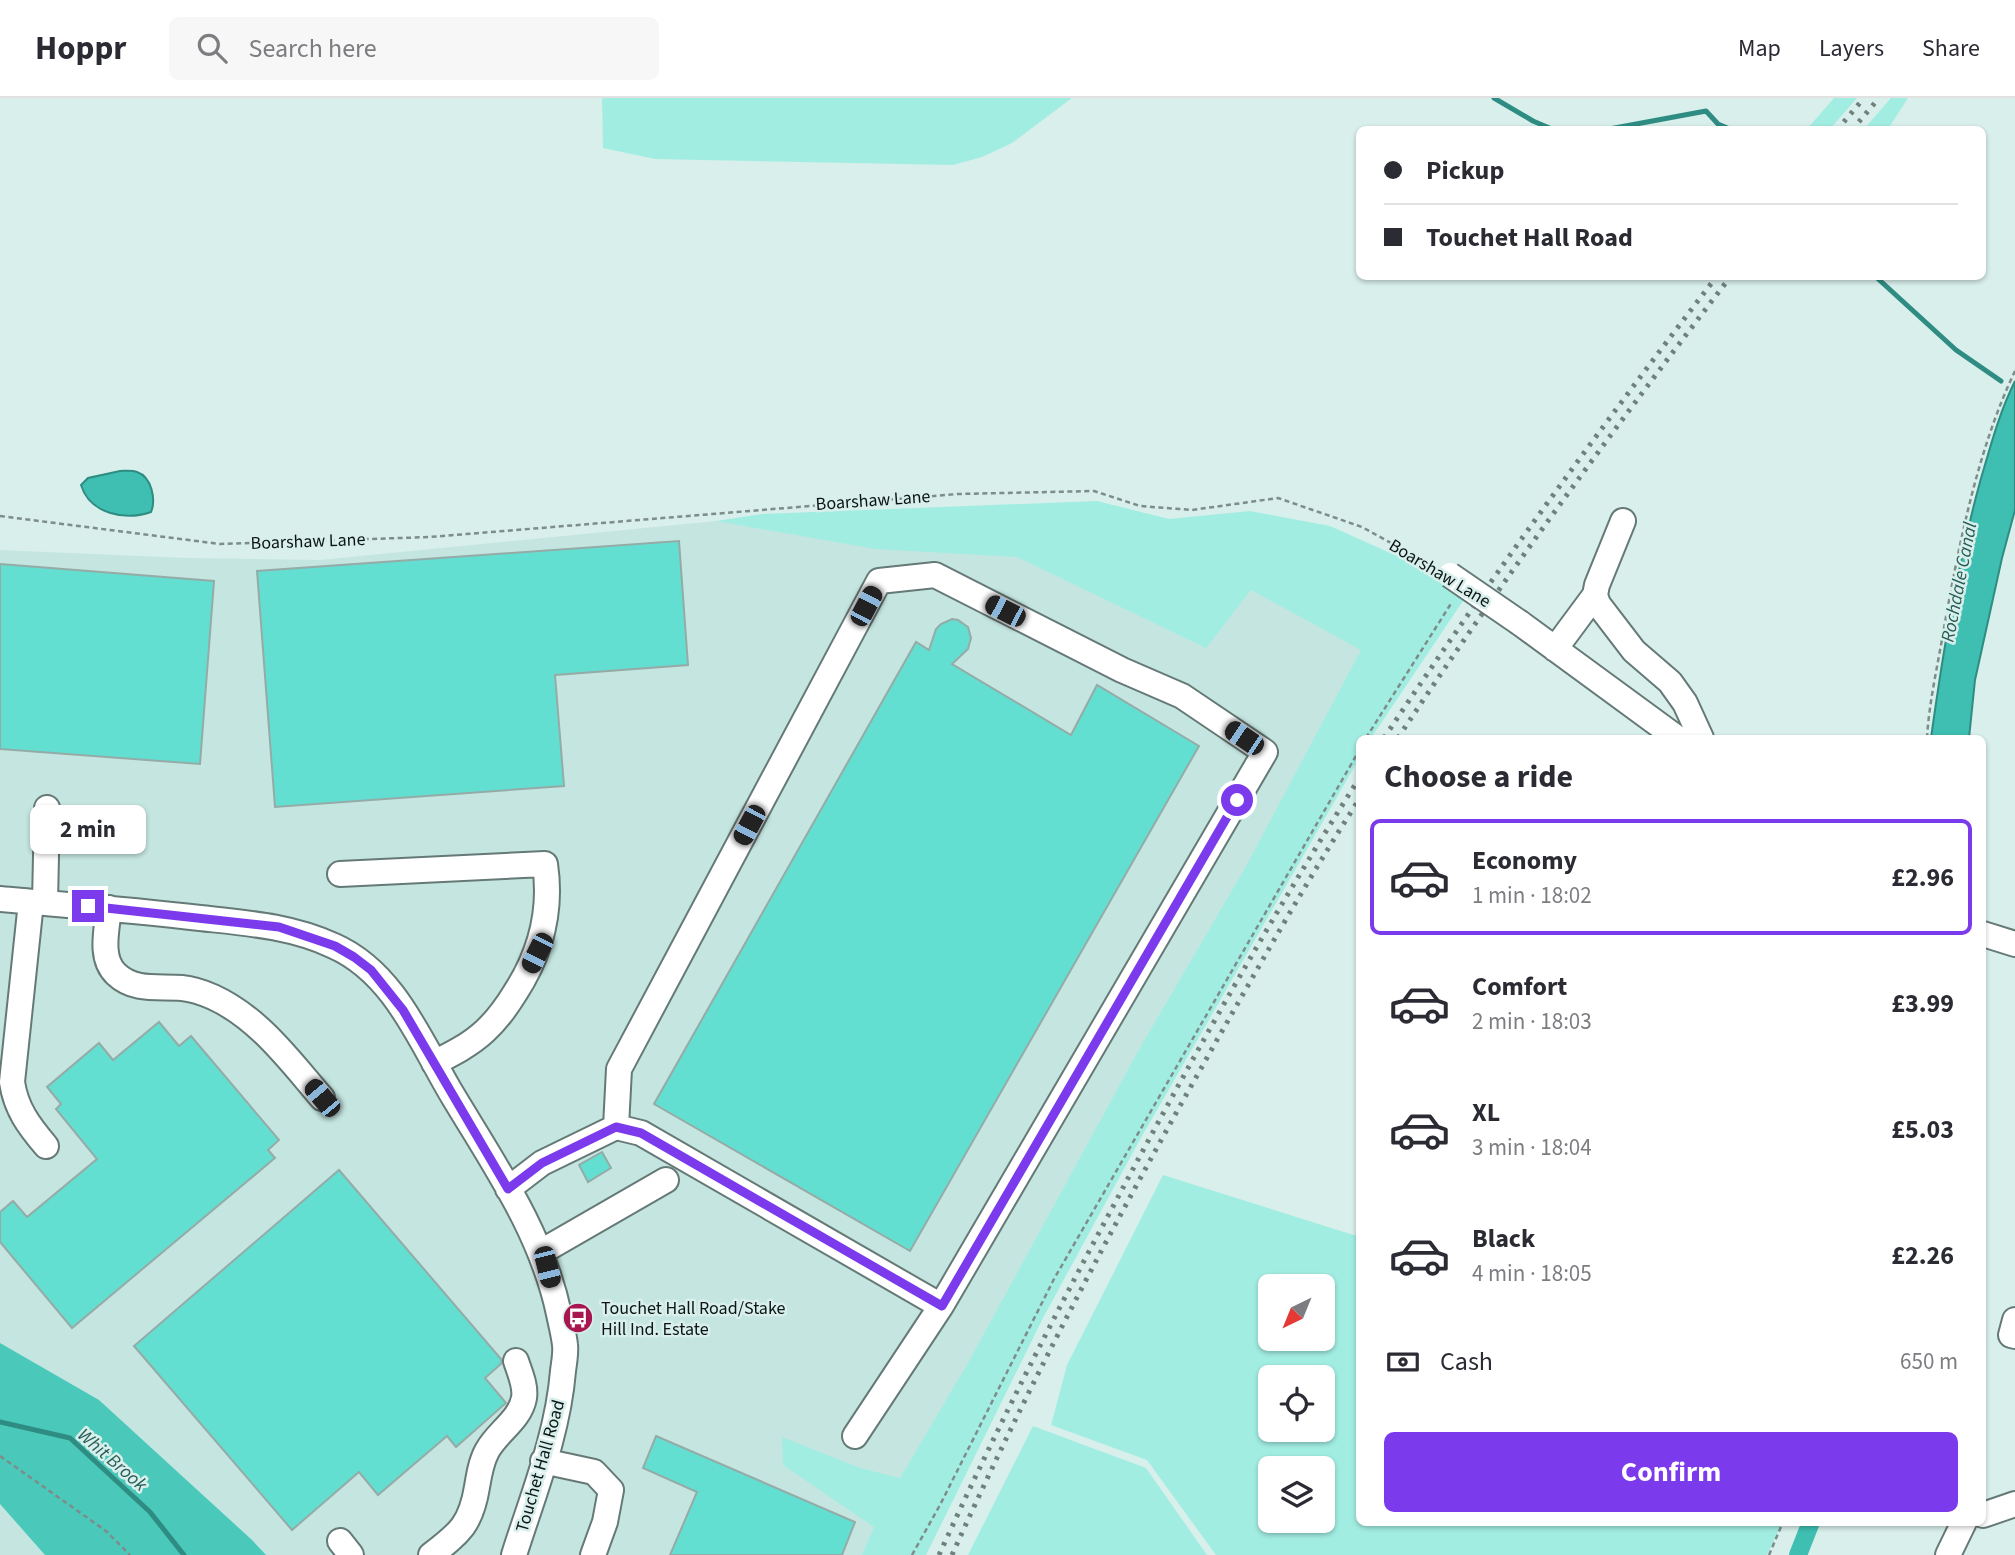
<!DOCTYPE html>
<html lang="en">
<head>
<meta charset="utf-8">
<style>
	body { margin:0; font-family:"Source Sans 3",sans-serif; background:#f7f7f7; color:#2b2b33; height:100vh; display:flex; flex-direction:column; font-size:26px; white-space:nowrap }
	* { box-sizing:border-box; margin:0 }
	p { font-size:23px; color:#7c7c81 }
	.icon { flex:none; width:38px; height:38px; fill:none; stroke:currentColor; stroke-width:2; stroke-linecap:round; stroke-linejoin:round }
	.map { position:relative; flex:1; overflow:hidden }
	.side { position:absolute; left:1356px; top:637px; width:630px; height:791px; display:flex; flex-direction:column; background:#fff; border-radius:10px; box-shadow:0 2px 5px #0004 }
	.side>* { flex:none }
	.guide { position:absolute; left:1356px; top:28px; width:630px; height:154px; border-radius:10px; box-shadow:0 2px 5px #0004; display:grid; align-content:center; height:154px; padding:0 28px; background:#fff }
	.needle { width:46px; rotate:223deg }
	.fabs { position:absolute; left:1258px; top:1176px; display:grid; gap:14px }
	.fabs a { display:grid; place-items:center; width:77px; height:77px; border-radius:10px; background:#fff; box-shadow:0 2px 5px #0004; font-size:35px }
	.end { position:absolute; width:32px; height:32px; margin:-16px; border:9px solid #7c3aed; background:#fff; box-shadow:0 0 0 4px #fff }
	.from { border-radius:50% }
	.bubble { position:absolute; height:49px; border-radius:10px; background:#fff; box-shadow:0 2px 5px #0004; font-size:23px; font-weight:700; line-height:49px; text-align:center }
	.car { position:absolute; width:21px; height:42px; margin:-21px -10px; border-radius:9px; box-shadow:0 0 5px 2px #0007; background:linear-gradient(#222 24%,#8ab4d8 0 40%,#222 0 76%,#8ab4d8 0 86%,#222 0) }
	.guide b { display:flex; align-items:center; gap:24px; height:66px; font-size:26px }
	.guide b+b { border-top:2px solid #e1e1e2 }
	.guide i { width:18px; height:18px; background:#2b2b33 }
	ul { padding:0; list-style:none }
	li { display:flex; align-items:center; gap:21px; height:116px; margin:0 14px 10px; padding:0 14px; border:4px solid transparent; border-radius:10px }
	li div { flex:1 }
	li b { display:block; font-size:26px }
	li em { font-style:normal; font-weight:700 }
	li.on { border-color:#7c3aed }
	li>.icon { width:63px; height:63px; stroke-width:1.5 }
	h2 { padding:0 28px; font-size:32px; line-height:84px }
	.pay { display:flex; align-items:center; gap:18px; height:77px; padding:0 28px; font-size:26px }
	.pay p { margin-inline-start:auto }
	.primary-button { display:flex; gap:14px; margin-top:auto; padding:14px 28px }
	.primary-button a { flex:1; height:80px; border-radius:10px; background:#7c3aed; color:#fff; font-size:28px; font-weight:700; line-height:80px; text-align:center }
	header { display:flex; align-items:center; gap:42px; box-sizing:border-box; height:98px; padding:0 35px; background:#fff; border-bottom:2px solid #e1e1e2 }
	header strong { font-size:33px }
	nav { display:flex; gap:38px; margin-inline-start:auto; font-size:24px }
	.search { width:490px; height:63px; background:#f7f7f7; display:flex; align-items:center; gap:18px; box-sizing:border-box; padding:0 24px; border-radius:10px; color:#7c7c81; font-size:26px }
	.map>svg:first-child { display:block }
	.built { fill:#c5e5e0 }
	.green { fill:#a2ede2; fill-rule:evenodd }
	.forest { fill:#4ac9bb }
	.water { fill:#3ebfb2; stroke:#2f8c83; stroke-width:2 }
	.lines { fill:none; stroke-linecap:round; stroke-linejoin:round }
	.stream { stroke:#2f8c83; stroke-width:5 }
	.canal { stroke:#3ebfb2; stroke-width:18 }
	.building { fill:#63dfd1; stroke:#95aba7; stroke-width:2 }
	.minor-casing { stroke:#657976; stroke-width:28 }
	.path { stroke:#7d8d8a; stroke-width:2.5; stroke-dasharray:5 3.5; stroke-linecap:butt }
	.minor { stroke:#fff; stroke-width:24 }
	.rail { stroke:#70807d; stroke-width:5; stroke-dasharray:3.5 7; stroke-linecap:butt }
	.minor-bridge-casing { stroke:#657976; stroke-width:28; stroke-linecap:butt }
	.minor-bridge { stroke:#fff; stroke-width:24 }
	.route { stroke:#7c3aed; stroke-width:9 }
	.labels { text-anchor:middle; stroke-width:5; stroke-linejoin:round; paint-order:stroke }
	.street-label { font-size:18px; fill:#0d1514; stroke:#d8efeb }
	.poi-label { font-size:18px; fill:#0d1514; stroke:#d8efeb; text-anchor:start }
	.water-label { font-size:19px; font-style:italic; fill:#285c56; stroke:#d8efeb }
</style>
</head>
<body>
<header>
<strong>Hoppr</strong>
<div class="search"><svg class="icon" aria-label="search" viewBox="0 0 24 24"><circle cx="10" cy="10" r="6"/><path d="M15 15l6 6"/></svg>Search here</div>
<nav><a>Map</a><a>Layers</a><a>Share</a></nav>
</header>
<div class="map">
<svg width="2015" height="1457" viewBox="0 0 2015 1457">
	<rect width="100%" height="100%" fill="#d8efeb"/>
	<path class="built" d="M716,423L1015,444L1253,479L1361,538L1360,640L892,1457H0V452L186,460L320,462Z"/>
	<path class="green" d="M602,0H1072L1012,45L982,59L953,67L655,61L603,50Z
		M1834,0H1857L1830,31H1807Z
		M1891,0H1908L1888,31H1864Z
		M1097,403L1169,421L1250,413L1330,428L1399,459L1465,500L1371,640H1360V659L1138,1045L1043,1220L926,1457H862L874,1429L783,1367L782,1339L860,1370L900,1380L968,1265L1141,948L1244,772L1361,552L1251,492L1206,550L1017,459L875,451L716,423L762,416Z
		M1163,1077L1360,1139V1424L1782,1425L1767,1457H1216L1147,1362L1051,1327L1067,1267ZM1270,1188H1323V1241H1270ZM1323,1279V1332H1270V1279ZM1323,1370V1423H1270V1370Z
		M1033,1328L1146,1370L1207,1457H968Z"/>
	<path class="forest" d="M0,1245L99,1302L252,1442L266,1457H45L0,1406Z"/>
	<path class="water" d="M2015,283V412L2002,460L1975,582L1969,640H1931C1943,554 1957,468 1980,384C1990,350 1999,315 2015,283Z
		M120,373C126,373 132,372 137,374C152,379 156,402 151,414C125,423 90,416 81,387L88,380Z"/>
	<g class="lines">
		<path class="stream" d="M1494,0L1533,23L1554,32
			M1604,32L1706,13L1718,26L1732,32
			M1875,178L1956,252L2001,283
			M0,1324L70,1340L150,1414L184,1457"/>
		<path class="canal" d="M1798,1457L1811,1424"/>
	</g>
	<path class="building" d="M679,443L688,567L555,577L564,688L275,709L257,473Z
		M0,466L214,483L200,666L0,651Z
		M952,521L958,522L968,529L971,540L968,551L952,566L1071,637L1097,587L1199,648L910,1153L654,1006L916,544L929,552L936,531L941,526Z
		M159,924L179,948L191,938L279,1042L268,1052L275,1060L72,1230L0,1144V1114L13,1103L27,1119L97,1061L56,1011L61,1006L47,989L99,945L113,962Z
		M602,1054L611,1070L588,1084L579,1067Z
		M339,1072L501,1261L502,1265L485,1280L506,1305L456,1349L447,1338L378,1397L359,1374L292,1432L134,1248Z
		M656,1338L855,1424L842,1457H670L697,1394L643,1370Z"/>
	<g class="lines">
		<g class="minor-casing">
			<path id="minor" d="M1623,423L1597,487L1595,497L1598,506L1634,553L1670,584L1685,605L1701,640
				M1520,525L1677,640
				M1555,551L1595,497
				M340,776L545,766C552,813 541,855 515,895C507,908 497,922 485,933C470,947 452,956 434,965
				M0,801C67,807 133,812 200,820C246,825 291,828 334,848C395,875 421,945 453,998C495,1068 542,1135 559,1216C561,1226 564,1237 565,1247C566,1255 564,1265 563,1273C558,1336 533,1397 514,1457
				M31,804L12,984C16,1011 29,1028 46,1048
				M45,805L47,710
				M109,810C107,831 99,860 116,876C135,894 159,888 182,890C192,891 204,895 213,899C259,920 290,963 322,1000
				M1983,836L2015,846
				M616,1029L619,971L879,483L935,477L1122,572L1182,598L1265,654L941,1208L855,1338
				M508,1091L542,1065L616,1029L641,1035L941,1208
				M541,1154L666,1082
				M2015,1222L2011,1237L2015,1238
				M543,1363L594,1374L611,1392L605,1424L593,1457
				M1983,1417L2015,1406
				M340,1443L351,1457
				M431,1457C460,1435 471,1426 477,1389C479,1377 481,1364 487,1353C497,1334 520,1322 524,1300C526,1288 520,1275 516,1263
				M1948,1457L1964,1424"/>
		</g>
		<path class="path" d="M0,418L220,446L430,439L958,396L1094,393L1140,408L1192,412L1278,400L1362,429L1431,467
			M1366,640L1452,504
			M1927,640C1929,604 1938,566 1944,530C1959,446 1978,350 2015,273
			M0,1358L106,1433L130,1457
			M912,1457L940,1407L1054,1181L1360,651
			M1769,1457L1783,1424"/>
		<use href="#minor" class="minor"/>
		<path class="rail" d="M1837,32L1864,0
			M1852,32L1879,0
			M1384,640C1489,482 1601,329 1717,178
			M1398,640C1502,482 1615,329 1731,178
			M939,1457C994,1336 1054,1218 1117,1101C1193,958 1273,816 1360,679
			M952,1457C1031,1281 1122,1110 1217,942C1263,861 1309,779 1360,700"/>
		<g class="minor-bridge-casing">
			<path id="minor-bridge" d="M1450,477L1520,525"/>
		</g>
		<use href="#minor-bridge" class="minor-bridge"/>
	</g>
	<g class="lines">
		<path class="route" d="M88,808L279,829L335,848L354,859L371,872L403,912L508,1091L542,1065L616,1029L641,1035L942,1208L1237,702"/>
	</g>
	<defs>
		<g id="bus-disc" transform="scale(1.575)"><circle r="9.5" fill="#a8164f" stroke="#d8efeb"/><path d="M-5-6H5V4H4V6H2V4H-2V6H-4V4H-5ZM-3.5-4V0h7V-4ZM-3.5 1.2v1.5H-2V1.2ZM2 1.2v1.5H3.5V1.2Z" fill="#fff"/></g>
	</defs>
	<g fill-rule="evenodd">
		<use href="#bus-disc" x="578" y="1220"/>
	</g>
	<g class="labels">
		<g class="street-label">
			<text transform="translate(873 402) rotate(-4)" y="6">Boarshaw Lane</text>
			<text transform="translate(308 443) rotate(-2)" y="6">Boarshaw Lane</text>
			<text transform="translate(1440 475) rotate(31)" y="6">Boarshaw Lane</text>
			<text transform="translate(540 1368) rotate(-74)" y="6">Touchet Hall Road</text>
		</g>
		<g class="poi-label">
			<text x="601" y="1216">Touchet Hall Road/Stake<tspan x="601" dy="21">Hill Ind. Estate</tspan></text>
		</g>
		<g class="water-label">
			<text transform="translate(1958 484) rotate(-79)" y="7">Rochdale Canal</text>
			<text transform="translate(113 1361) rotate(41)" y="7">Whit Brook</text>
		</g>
	</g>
</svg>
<div class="fabs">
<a><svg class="needle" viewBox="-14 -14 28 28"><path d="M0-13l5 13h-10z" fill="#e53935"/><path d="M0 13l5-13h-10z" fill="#7c7c81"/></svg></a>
<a><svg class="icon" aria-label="locate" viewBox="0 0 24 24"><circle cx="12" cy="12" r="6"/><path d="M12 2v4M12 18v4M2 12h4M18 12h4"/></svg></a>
<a><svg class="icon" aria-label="layers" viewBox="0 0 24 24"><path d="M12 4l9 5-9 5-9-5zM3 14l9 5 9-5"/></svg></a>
</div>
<i class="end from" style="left:1237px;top:702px"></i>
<i class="end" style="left:88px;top:808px"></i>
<div class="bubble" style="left:30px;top:707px;width:116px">2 min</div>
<i class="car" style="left:866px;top:508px;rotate:28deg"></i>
<i class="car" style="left:1005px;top:513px;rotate:297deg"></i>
<i class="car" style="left:1244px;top:640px;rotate:304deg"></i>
<i class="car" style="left:749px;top:727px;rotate:208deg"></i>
<i class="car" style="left:537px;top:855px;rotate:207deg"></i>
<i class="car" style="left:322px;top:1000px;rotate:320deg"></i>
<i class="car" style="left:547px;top:1169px;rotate:166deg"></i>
<div class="guide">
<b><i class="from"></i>Pickup</b>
<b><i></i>Touchet Hall Road</b>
</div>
<section class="side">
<h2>Choose a ride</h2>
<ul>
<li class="on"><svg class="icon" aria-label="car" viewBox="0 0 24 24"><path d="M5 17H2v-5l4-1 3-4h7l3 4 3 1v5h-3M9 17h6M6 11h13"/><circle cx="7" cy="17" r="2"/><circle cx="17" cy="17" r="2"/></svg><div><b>Economy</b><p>1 min · 18:02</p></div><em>£2.96</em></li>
<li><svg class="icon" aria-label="car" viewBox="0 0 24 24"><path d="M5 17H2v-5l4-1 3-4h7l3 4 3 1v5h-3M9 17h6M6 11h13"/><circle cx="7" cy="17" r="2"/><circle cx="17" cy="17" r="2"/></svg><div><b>Comfort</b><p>2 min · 18:03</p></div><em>£3.99</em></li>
<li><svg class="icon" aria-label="car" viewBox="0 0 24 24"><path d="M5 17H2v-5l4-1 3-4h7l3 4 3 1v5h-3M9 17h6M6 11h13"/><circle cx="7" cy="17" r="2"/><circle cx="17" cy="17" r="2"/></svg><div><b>XL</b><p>3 min · 18:04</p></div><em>£5.03</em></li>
<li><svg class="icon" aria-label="car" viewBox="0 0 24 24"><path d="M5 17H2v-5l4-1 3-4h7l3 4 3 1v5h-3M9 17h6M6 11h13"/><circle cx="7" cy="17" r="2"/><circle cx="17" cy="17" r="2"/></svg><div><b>Black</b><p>4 min · 18:05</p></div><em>£2.26</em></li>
</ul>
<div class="pay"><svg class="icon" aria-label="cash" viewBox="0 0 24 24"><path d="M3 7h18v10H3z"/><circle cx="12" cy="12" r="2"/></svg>Cash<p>650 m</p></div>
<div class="primary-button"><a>Confirm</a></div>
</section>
</div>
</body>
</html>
